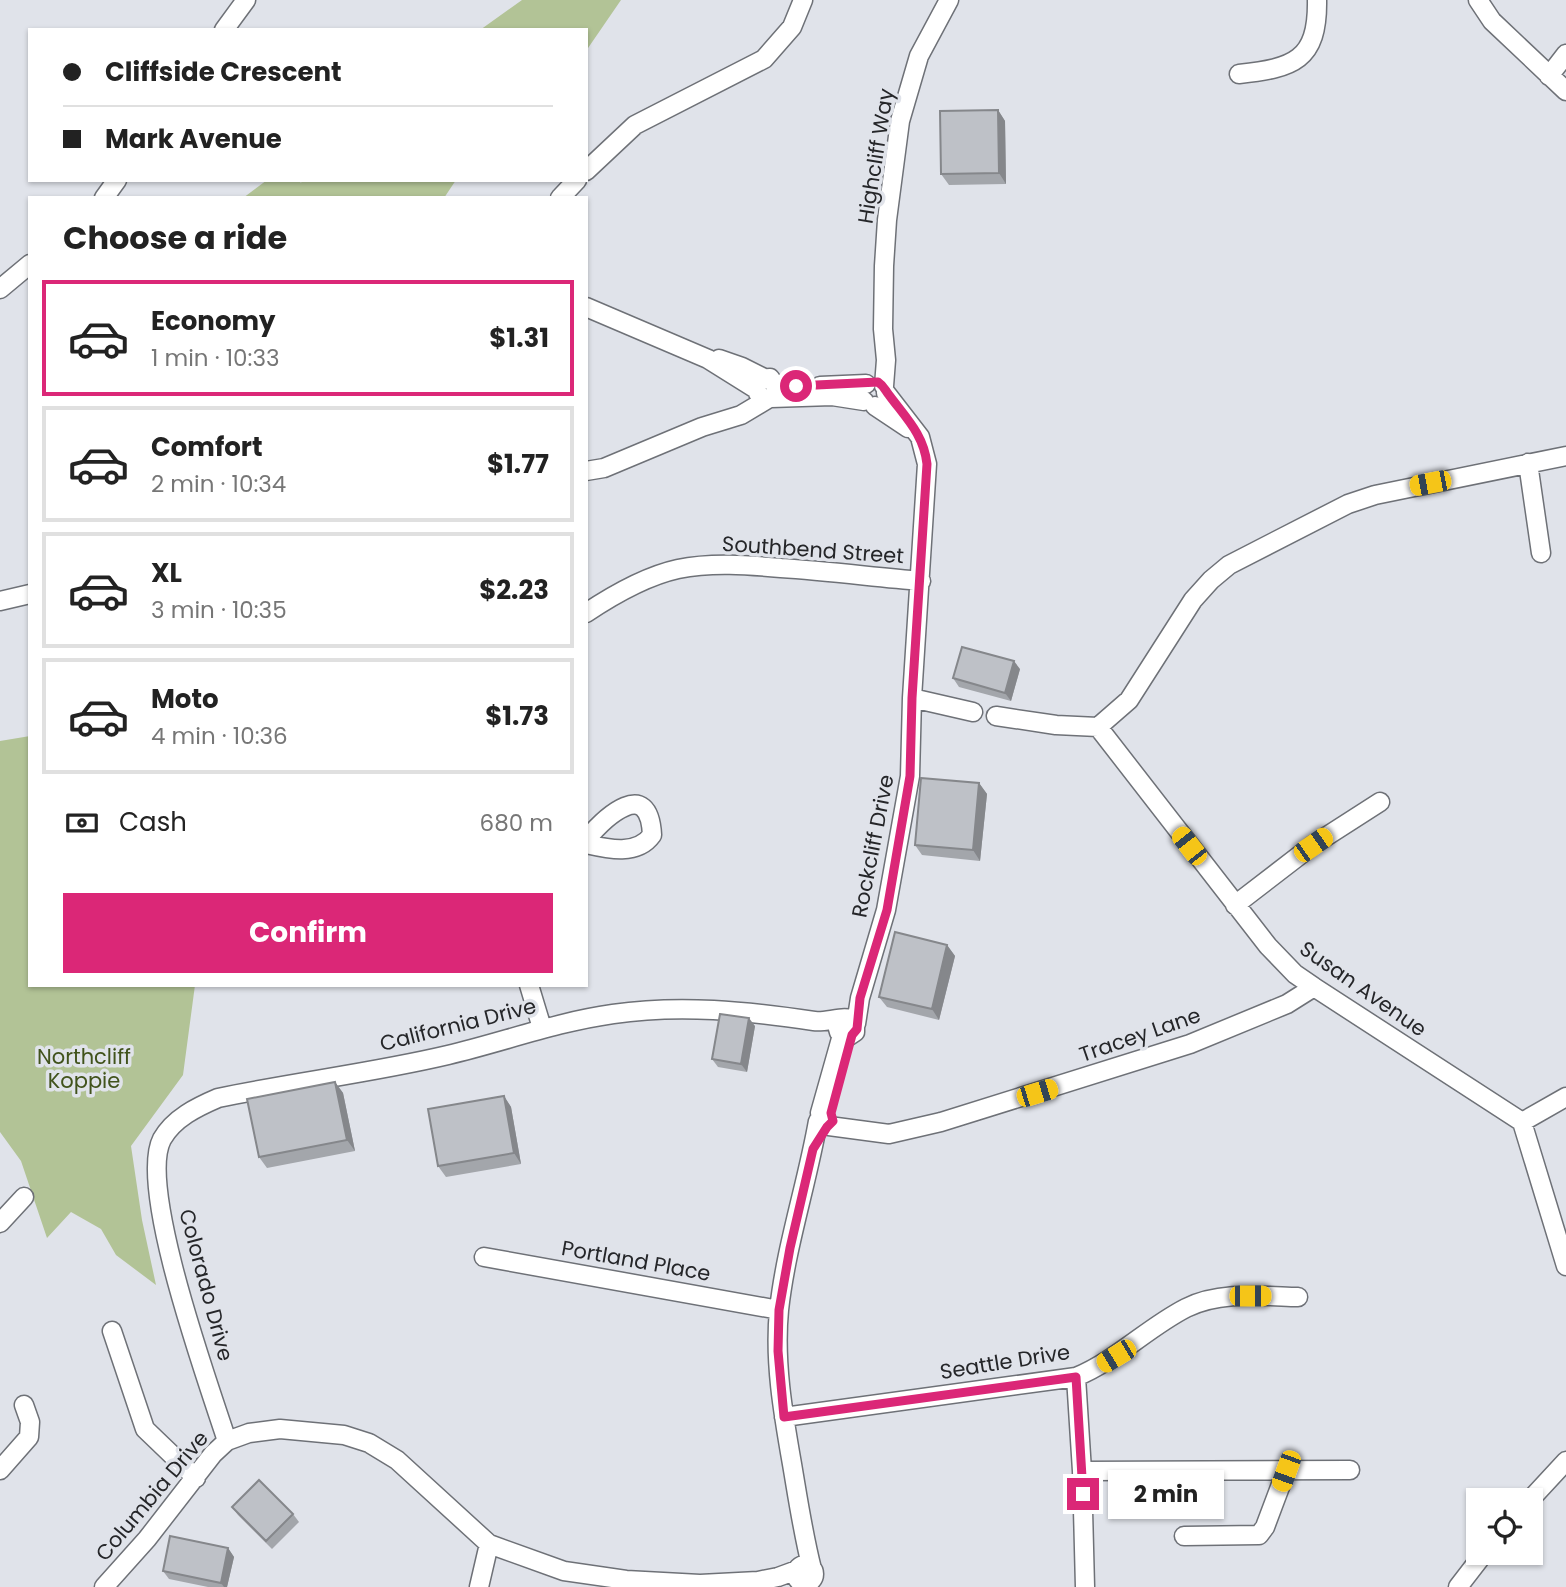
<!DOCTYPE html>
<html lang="en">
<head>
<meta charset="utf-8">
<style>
	body { margin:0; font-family:Poppins,sans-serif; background:#f2f2f2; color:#222; height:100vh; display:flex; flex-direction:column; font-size:26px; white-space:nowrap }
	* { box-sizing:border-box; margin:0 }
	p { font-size:23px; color:#767676 }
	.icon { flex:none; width:38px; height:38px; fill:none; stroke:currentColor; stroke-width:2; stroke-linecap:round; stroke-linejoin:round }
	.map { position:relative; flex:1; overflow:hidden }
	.details { position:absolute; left:28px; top:196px; width:560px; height:791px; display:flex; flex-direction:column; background:#fff; border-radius:0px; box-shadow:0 2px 5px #0004 }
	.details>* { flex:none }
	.banner { position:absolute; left:28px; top:28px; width:560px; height:154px; border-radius:0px; box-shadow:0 2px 5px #0004; display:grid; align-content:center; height:154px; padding:0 35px; background:#fff }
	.tools { position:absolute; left:1466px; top:1488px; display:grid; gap:14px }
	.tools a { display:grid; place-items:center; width:77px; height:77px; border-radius:0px; background:#fff; box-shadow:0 2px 5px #0004; font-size:35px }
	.end { position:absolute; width:32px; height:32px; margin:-16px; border:9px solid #db2777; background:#fff; box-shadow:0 0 0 4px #fff }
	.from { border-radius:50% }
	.bubble { position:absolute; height:49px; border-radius:0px; background:#fff; box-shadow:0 2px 5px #0004; font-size:23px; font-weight:700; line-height:49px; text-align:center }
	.car { position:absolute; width:21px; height:42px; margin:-21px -10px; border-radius:9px; box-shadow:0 0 5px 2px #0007; background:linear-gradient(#f5c518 24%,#345 0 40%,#f5c518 0 76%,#345 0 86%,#f5c518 0) }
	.banner b { display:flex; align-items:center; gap:24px; height:66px; font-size:26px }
	.banner b+b { border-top:2px solid #e0e0e0 }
	.banner i { width:18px; height:18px; background:#222 }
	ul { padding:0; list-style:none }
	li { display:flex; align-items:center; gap:21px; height:116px; margin:0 14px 10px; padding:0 21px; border:4px solid #e0e0e0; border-radius:0px }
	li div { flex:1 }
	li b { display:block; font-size:26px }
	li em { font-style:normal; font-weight:700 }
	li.active { border-color:#db2777 }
	li>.icon { width:63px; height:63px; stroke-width:1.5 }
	h2 { padding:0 35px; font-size:32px; line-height:84px }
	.pay { display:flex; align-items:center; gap:18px; height:77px; padding:0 35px; font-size:26px }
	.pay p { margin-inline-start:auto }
	.button { display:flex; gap:14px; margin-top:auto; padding:14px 35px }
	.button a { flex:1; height:80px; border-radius:0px; background:#db2777; color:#fff; font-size:28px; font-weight:700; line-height:80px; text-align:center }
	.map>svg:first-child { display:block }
	.green { fill:#b2c396 }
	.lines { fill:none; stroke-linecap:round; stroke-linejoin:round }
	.minor-casing { stroke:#6e7177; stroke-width:21 }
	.minor { stroke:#fff; stroke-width:18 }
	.wall { fill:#a3a6ab }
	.shaded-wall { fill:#85878b }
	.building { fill:#bec1c7; stroke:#85878b; stroke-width:2 }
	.route { stroke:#db2777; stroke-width:9 }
	.labels { text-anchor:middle; stroke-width:7; stroke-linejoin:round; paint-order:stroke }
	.street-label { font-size:21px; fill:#252629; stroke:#e0e3ea }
	.park-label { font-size:21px; fill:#41531c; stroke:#e0e3ea }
</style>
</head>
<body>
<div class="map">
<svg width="1566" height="1587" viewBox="0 0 1566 1587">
	<rect width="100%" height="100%" fill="#e0e3ea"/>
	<path class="green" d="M522,0H621L586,51V30H480Z
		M267,180H299L301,183L302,180H456L444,198H243Z
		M30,736V985H195L183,1075L131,1146L142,1220L156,1285L116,1255L101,1229L71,1212L47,1238L21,1161L0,1132V741Z"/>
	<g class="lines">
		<g class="minor-casing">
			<path id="minor" d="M1478,0L1492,21L1566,91
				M224,30L246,0
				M1239,74C1293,68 1318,61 1317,0
				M1549,76L1566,54
				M586,171L635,125L764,59L792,27L803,0
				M104,198L117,180
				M560,198L577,180
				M0,289L30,264
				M586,307L708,359L756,389
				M719,359L742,367L764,378
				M820,386L866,384
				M884,386L886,360L883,329L884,266L887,220L900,121L919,56L949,0
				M771,398L832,396L864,401
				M875,406L908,428
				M1528,463L1541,553
				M586,471L604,468L702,427L741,415L776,394L777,388L770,378C762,378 758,381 756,389L760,397L765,399
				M0,601L30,594
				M586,613C613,595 646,576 678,569C712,562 747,565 781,568C827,571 874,577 921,581
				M912,698L973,712
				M996,716L1056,725L1098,727
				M1098,727L1268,946L1295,974L1314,987L1522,1122L1566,1266
				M1098,727L1129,700L1193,600L1211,580L1229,565L1348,504L1375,495L1566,456
				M586,840C605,817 649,776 652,835C637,856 608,849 586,844
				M1235,905L1313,845L1380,802
				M529,985L542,1028
				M856,1024L860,998L886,910L910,776L912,698L927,464L920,437L886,393
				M820,1113L842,1035
				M1522,1122L1566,1097
				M829,1126L889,1134L941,1122L1190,1044L1287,1004L1314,987
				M0,1223L24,1197
				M484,1257L779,1310
				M112,1331L145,1429L196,1478
				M1076,1377L1082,1471L1085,1587
				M784,1417L1076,1377C1117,1360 1147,1328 1186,1308C1219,1291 1262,1296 1298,1297
				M227,1441C209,1385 137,1187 162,1139C174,1118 197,1107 218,1098C294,1082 372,1073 448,1055C503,1042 556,1022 613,1014C680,1004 747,1011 814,1021C827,1023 845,1014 855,1021V1032L849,1036L839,1032L837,1025L841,1020
				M0,1470L29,1437L30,1422L24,1405
				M1082,1471L1350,1470
				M1530,1500L1566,1461
				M1184,1536L1259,1535L1265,1527L1286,1471
				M796 1574a9 9 0 1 1 18 0a9 9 0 1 1-18 0Z
				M812,1569C803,1534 798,1499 792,1464C783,1413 774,1361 779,1310C786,1246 807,1184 818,1121
				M104,1587L147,1539L213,1454L227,1441L249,1433L280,1429L344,1435L369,1443L397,1460L489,1544L564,1571L626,1580L700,1584L758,1581L778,1577L797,1570
				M479,1587L489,1544
				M1458,1587L1485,1552"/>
		</g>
		<use href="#minor" class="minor"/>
	</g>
	<path class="wall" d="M998,110L1005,121L1006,184L949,185L941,174Z
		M1020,669L1011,701L959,687L953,678Z
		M979,783L987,794L980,861L922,855L915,845Z
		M947,945L955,956L939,1020L887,1007L879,997Z
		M755,1026L747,1072L718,1067L712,1059Z
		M335,1082L343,1093L355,1151L267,1168L259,1157Z
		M504,1096L511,1107L521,1164L446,1177L438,1166Z
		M232,1507L293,1514L299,1522L272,1549L238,1515Z
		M228,1548L234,1557L227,1587H208L169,1579L163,1571Z"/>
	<path class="shaded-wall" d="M998,110L1005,121L1006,184L999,173Z
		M1014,661L1020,669L1011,701L1005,693Z
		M979,783L987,794L980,861L973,850Z
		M947,945L955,956L939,1020L932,1009Z
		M749,1018L755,1026L747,1072L741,1064Z
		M335,1082L343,1093L355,1151L347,1140Z
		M504,1096L511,1107L521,1164L514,1153Z
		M228,1548L234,1557L227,1587H224L221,1583Z"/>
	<path class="building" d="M998,110L999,173L941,174L940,111Z
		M962,647L1014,661L1005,693L953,678Z
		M921,778L979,783L973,850L915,845Z
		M895,932L947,945L932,1009L879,997Z
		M720,1014L749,1018L741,1064L712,1059Z
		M335,1082L347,1140L259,1157L247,1099Z
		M504,1096L514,1153L438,1166L428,1109Z
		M259,1480L293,1514L266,1541L232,1507Z
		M170,1536L228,1548L221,1583L163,1571Z"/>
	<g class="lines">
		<path class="route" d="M796,386L878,382C884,386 885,390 889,395C906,418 924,435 927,464L912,698L910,776L887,910L860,998L857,1029L852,1035L831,1113L833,1121L827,1127L813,1149L790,1248L779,1310L778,1351L784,1417L1076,1377L1083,1494"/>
	</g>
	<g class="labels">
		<g class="street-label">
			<text transform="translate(876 156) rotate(-81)" y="7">Highcliff Way</text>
			<text transform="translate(813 550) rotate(4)" y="7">Southbend Street</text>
			<text transform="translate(873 846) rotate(-79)" y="7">Rockcliff Drive</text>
			<text transform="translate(1363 989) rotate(35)" y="7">Susan Avenue</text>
			<text transform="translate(458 1025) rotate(-14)" y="7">California Drive</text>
			<text transform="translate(1140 1035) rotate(-19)" y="7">Tracey Lane</text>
			<text transform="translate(636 1261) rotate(10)" y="7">Portland Place</text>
			<text transform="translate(206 1285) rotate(75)" y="7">Colorado Drive</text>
			<text transform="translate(1005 1362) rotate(-9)" y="7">Seattle Drive</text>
			<text transform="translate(152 1496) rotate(-50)" y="7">Columbia Drive</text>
		</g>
		<g class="park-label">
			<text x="84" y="1064">Northcliff<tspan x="84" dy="24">Koppie</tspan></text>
		</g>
	</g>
</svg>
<div class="tools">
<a><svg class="icon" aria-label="locate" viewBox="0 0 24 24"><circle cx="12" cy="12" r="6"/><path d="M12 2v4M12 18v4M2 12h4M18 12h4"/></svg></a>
</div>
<i class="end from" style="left:796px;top:386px"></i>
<i class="end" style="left:1083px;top:1494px"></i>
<div class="bubble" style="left:1108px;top:1470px;width:116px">2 min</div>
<i class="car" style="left:1430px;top:483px;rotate:259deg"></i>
<i class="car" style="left:1313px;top:845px;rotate:55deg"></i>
<i class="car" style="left:1189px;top:846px;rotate:322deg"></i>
<i class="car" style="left:1037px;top:1093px;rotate:73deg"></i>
<i class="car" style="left:1250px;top:1296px;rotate:90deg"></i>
<i class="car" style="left:1116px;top:1356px;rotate:239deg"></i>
<i class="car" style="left:1286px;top:1471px;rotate:200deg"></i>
<div class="banner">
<b><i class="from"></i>Cliffside Crescent</b>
<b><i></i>Mark Avenue</b>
</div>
<section class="details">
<h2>Choose a ride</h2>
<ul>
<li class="active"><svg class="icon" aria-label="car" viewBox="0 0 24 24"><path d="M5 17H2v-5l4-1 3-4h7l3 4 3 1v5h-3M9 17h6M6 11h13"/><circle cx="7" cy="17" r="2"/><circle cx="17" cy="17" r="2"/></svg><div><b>Economy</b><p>1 min · 10:33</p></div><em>$1.31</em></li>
<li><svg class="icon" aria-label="car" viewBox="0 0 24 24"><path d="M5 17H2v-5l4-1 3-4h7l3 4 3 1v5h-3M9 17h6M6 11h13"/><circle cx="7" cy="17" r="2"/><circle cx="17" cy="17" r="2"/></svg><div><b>Comfort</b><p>2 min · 10:34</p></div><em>$1.77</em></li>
<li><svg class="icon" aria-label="car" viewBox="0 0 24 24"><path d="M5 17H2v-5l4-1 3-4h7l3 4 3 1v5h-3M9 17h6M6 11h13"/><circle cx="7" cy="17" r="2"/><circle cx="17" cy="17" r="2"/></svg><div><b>XL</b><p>3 min · 10:35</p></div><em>$2.23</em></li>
<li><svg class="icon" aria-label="car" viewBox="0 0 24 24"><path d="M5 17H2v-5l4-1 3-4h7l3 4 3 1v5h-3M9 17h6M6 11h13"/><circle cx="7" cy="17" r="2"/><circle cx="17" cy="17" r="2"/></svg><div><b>Moto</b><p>4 min · 10:36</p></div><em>$1.73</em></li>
</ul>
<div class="pay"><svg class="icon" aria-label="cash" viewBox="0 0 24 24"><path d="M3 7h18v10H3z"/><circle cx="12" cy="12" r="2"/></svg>Cash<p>680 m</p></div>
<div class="button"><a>Confirm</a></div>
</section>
</div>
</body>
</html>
